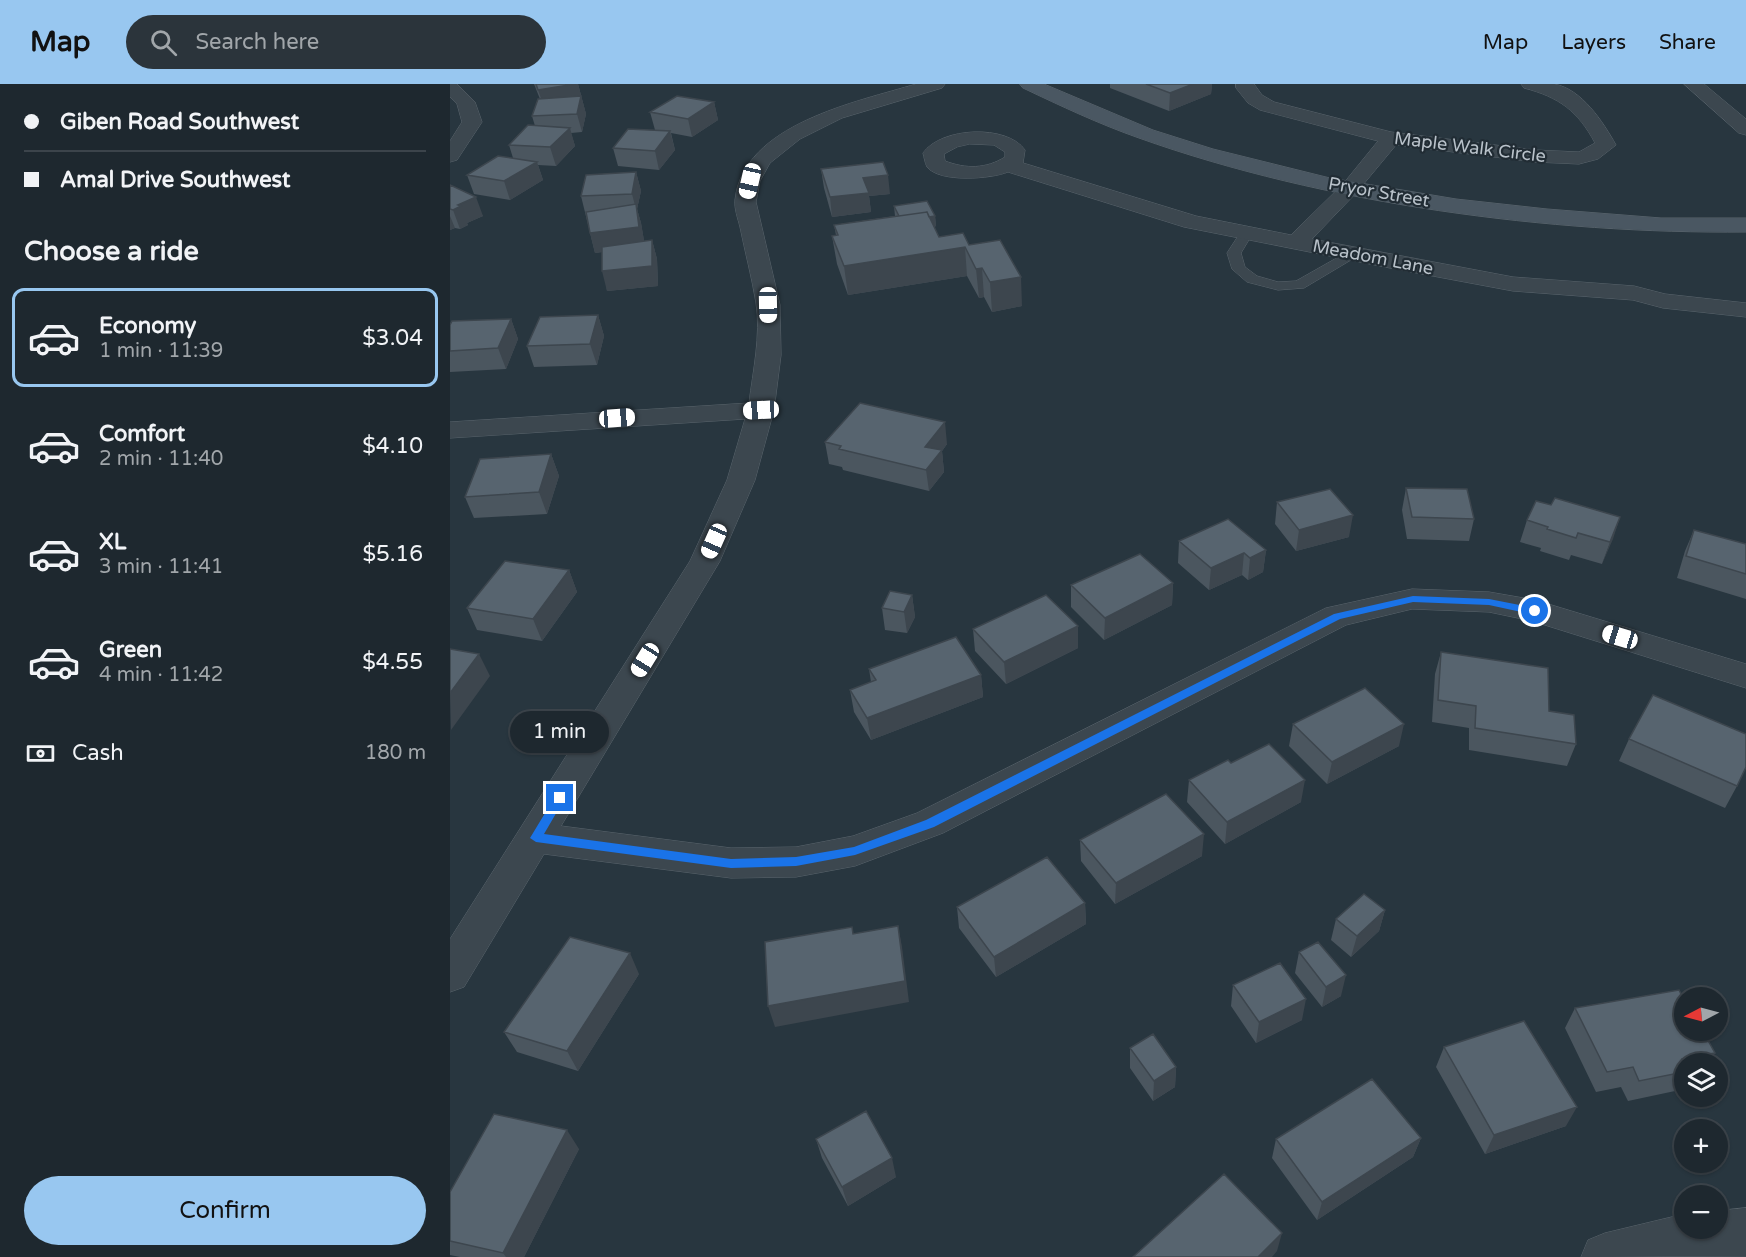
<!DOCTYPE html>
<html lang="en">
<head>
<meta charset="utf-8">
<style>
	body { margin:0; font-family:"Varela Round",sans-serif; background:#2b343b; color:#f1f3f6; height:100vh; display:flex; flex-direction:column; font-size:22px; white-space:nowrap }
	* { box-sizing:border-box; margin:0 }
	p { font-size:20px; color:#a1a6aa }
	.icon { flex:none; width:33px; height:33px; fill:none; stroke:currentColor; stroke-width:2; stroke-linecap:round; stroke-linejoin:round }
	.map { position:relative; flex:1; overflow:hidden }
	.details { display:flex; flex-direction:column; background:#1e282f; width:450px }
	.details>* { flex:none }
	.top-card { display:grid; align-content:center; height:132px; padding:0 24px; background:#1e282f }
	.needle { width:39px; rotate:264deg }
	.tools { position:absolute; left:1224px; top:903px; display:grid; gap:12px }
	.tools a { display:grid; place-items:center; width:54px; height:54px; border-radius:50%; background:#1e282f; box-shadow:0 2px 4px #0004,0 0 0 2px #3c444b; font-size:30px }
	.end { position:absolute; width:27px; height:27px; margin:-14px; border:8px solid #1a73e8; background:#fff; box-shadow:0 0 0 3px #fff }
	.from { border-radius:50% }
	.bubble { position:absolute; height:42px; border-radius:21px; background:#1e282f; box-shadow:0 2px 4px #0004,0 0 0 2px #3c444b; font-size:20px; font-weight:600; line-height:42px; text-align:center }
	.car { position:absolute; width:18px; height:36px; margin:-18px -9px; border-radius:8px; box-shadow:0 0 4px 2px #0007; background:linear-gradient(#fff 24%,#345 0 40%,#fff 0 76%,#345 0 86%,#fff 0) }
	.top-card b { display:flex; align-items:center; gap:21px; height:57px; font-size:22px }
	.top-card b+b { border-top:2px solid #3c444b }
	.top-card i { width:15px; height:15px; background:#f1f3f6 }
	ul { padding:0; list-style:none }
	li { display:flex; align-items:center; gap:18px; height:99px; margin:0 12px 9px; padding:0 12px; border:3px solid transparent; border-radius:12px }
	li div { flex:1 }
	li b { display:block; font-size:22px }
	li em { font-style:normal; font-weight:600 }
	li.selected { border-color:#98c7f0 }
	li>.icon { width:54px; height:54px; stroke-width:1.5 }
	h2 { padding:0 24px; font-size:27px; line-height:72px }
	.pay { display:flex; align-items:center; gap:15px; height:66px; padding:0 24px; font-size:22px }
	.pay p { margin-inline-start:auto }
	.button { display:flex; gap:12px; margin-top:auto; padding:12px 24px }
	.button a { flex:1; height:69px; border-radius:36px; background:#98c7f0; color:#111; font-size:24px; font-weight:600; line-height:69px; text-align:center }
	header { display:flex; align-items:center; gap:36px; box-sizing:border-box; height:84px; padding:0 30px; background:#98c7f0; color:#111 }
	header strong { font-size:28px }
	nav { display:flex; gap:33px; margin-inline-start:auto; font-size:21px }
	.search { width:420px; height:54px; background:#2b343b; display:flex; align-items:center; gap:15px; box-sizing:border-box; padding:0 21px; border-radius:33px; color:#a1a6aa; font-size:22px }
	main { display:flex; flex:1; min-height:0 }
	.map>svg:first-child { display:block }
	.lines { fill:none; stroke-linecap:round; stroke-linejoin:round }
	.lane-casing { stroke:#5a656d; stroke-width:1 }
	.street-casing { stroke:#5a656d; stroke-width:1 }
	.secondary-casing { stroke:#5a656d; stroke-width:1 }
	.lane { fill:#3c474f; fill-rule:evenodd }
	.street { fill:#3c474f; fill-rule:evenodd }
	.secondary { fill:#4a5762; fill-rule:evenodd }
	.wall { fill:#4b565f }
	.shaded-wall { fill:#3d464e }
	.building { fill:#57646f; stroke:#3d464e; stroke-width:1.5 }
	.route { fill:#1a73e8 }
	.labels { text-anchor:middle; stroke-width:4.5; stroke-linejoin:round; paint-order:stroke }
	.far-street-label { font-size:18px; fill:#b9c2ca; stroke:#212c34 }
</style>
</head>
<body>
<header>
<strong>Map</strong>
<div class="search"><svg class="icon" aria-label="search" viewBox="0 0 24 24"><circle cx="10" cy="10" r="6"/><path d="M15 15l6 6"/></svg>Search here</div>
<nav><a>Map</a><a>Layers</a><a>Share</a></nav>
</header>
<main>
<section class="details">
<div class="top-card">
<b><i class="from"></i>Giben Road Southwest</b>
<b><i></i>Amal Drive Southwest</b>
</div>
<h2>Choose a ride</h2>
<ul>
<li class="selected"><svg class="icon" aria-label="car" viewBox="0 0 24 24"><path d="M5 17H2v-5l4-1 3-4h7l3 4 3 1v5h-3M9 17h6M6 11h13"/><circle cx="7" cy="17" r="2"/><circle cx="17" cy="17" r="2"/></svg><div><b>Economy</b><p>1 min · 11:39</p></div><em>$3.04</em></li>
<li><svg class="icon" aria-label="car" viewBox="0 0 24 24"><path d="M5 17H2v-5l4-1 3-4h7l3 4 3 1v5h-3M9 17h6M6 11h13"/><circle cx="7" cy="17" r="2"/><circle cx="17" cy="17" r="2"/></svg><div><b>Comfort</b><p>2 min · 11:40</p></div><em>$4.10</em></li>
<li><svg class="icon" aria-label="car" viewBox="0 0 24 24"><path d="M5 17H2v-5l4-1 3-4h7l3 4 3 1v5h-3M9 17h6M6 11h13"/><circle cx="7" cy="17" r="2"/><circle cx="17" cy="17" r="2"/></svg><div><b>XL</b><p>3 min · 11:41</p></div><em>$5.16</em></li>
<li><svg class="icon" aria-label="car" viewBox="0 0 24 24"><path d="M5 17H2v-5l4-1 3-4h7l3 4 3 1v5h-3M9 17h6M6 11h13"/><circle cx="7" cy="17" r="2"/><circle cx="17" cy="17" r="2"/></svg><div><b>Green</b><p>4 min · 11:42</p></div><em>$4.55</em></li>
</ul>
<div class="pay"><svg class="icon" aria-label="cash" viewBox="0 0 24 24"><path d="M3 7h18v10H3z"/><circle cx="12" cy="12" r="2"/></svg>Cash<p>180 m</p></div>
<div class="button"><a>Confirm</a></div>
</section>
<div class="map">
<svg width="1296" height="1173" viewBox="0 0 1296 1173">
	<rect width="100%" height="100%" fill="#28363f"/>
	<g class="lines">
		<g class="lane-casing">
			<path id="lane" d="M797,145L803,149L791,169L795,183L807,192L828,198L846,197L899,167L904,166L911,170L854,204L828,206L797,198L782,185L777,169L792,146Z"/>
		</g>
		<g class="street-casing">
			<path id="street" d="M0,0H7L25,18L32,38L7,76L0,78V57L12,38L7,20L0,13Z
				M466,0H495L492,4L392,34L350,55L320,79L310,97L306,118L330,221L331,271L324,326L305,396L270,477L111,742L281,764L346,763L403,752L467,729L876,524L962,505L1039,508L1085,516L1296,580V604L1082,537L1039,528L962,525L896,541L493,749L405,782L346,793L281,794L94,770L14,903L0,908V855L240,477L277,396L295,335L0,354V338L299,319C303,287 311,251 306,219C302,194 295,168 290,143C288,135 284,124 285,116C293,40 407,18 466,0Z
				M786,0H804L812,11L824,18L941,48L1085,66L1129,68L1145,59C1128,27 1109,13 1074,4L1071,0C1081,0 1093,0 1104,0C1132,5 1153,38 1166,61L1148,75L1129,80L1085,78L946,61L907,108L862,155L1063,193L1184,202L1215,210L1296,219V233L1213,224L1183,216L1063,207L940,184L734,143L558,88C541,95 490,99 477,83C475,79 474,73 473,69C491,43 557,40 575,66L573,79L746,132L841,151L893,100L928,57L810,26L798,19L786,4ZM520,60L544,61L555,68V73C536,85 516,85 495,77L494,70L507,63Z
				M1234,0H1254L1296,35V51L1289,49Z
				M1296,1124V1172L1131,1173L1138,1156L1155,1149L1234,1130V1144H1268V1127Z"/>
		</g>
		<g class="secondary-casing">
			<path id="secondary" d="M570,0H594L703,46L763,65L880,94L1006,115L1097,125L1211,134H1296V148C1100,150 874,120 689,54C649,40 611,22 573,4Z"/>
		</g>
		<use href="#lane" class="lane"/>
		<use href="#street" class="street"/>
		<use href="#secondary" class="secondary"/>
	</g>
	<path class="wall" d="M84,0H128L136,30L132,48L121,49L125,62L106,82L88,81L93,96L60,116L24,110L17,91L63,74L59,61L85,42L82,32L90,15Z
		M660,0H762L761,10L719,27L660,4Z
		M264,18L268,36L242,53L221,49L225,66L209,86L168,82L163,64L205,46L200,28Z
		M371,85L440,110L419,112L421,128L382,133L374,104Z
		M186,88L191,107L187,125L191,139L194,157L202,156L207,175L208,202L157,207L152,168L145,169L131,112Z
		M0,101L33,132L17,139L18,141L10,145L5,144L0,146Z
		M444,122L485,132L486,142L484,143L489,153L519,161L572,222L542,228L534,213L529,214L517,192L398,211L387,180L382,152L386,151L384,141L445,132Z
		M148,231L154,252L147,281L84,283L77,262Z
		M61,235L68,255L56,285L0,288V241Z
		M375,358L497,360L492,367L494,388L479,407L393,386L392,383L379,380Z
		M101,370L109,392L97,430L24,434L15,413Z
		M956,404L1024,435L1019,457L957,455L952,426Z
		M827,418L899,453L846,467L825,440Z
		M1101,421L1170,433L1152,480L1121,471L1119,476L1090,467L1091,464L1070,458L1077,436Z
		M1244,446L1296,460V515L1227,494L1235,467Z
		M729,457L816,466L813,488L798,496L792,491L759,506L728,479Z
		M119,486L127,508L92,557L27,546L17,524Z
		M723,499L722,521L654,556L621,523V501Z
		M462,511L465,533L457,549L435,546L432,524Z
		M628,542V564L556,600L525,567L523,545Z
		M991,568L1099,627L1126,660L1117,682L1019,666V644L982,638L985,590Z
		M419,585L531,591L533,613L421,656L404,628L400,606L421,598Z
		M843,640L949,662L877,700L839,662Z
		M1179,655L1287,702L1275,724L1169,677Z
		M781,679L851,718L775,760L737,718L739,696Z
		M630,756L752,772L665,820L631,777Z
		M635,819L636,840L546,893L509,844L507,823Z
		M935,826L929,847L901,873L881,856L886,835Z
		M849,868L891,912L872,923L845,889Z
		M189,890L128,987L67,968L54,948Z
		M783,901L852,936L806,959L781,922Z
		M1125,924L1265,969L1258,980H1234V994L1225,1007L1178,1017L1171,1003L1146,1008L1115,944Z
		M994,963L1116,1042L1035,1070L986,983Z
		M680,964L726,983L725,1003L703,1017L680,984Z
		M971,1054L963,1073L867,1136L822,1074L826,1055Z
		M366,1055L446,1093L398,1122L372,1074Z
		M129,1065L74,1173H10L0,1171V1108Z"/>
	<path class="shaded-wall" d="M125,0H128L136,30L132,48L127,30L94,23L88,6Z
		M743,0H762L761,10L719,27L720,9Z
		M264,18L268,36L242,53L238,35Z
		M120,44L125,62L106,82L100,63Z
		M220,47L225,66L209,86L205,67Z
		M87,78L93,96L60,116L54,97Z
		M186,88L191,107L187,125L191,139L195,162L145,169L140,149L187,129L182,110Z
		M438,91L440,110L419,112L421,128L382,133L380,113L413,94Z
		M26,113L33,132L17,139L18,141L10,145L3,126L8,121Z
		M0,132L5,144L0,146Z
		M485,132L486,142L452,147L451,137Z
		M202,156L207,175L208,202L157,207L152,187Z
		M515,163L517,192L398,211L394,182Z
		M532,184L534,213L529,214L526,185Z
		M571,193L572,222L542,228L540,198Z
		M148,231L154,252L147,281L140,260Z
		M61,235L68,255L56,285L48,264Z
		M495,338L497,360L492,367L494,388L479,407L476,386L475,363Z
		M101,370L109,392L97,430L89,408Z
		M903,431L899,453L846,467L849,446Z
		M1170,433L1163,455L1152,480L1160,458Z
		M816,466L813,488L798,496L800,474Z
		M794,469L792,491L759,506L761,484Z
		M119,486L127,508L92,557L83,535Z
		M723,499L722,521L654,556L655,534Z
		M462,511L465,533L457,549L454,528Z
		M628,542V564L556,600L554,578Z
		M29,570L40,592L1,646L0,609Z
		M531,591L533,613L421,656L417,634Z
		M954,640L949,662L877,700L882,678Z
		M855,696L851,718L775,760L777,738Z
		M754,750L752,772L665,820L666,799Z
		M635,819L636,840L546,893L544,873Z
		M935,826L929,847L901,873L907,852Z
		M448,842L452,863L459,918L325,943L318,922Z
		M180,869L189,890L128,987L117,967Z
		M896,891L891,912L872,923L876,903Z
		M856,915L852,936L806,959L809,938Z
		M726,983L725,1003L703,1017L704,997Z
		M1127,1023L1116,1042L1035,1070L1044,1051Z
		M117,1046L129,1065L74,1173H56L53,1169Z
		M971,1054L963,1073L867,1136L872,1118Z
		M442,1074L446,1093L398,1122L392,1103Z
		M832,1149L827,1167L822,1173H808Z"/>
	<path class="building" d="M86,0H125L88,6Z
		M696,0H743L720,9Z
		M131,12L127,30L82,32L88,15Z
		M227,12L264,18L238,35L200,28Z
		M78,41L120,44L100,63L59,61Z
		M178,45L220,47L205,67L163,64Z
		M48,72L87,78L54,97L17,91Z
		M433,78L438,91L413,94L419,109L380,113L371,85Z
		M186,88L182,110L131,112L136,91Z
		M0,101L26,113L8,121L11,122L3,126L0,125Z
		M477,117L485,132L479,133L477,128L449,132L444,122Z
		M186,120L189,143L140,149L136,128Z
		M477,128L489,153L513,149L519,161L550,156L571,193L540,198L532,184L526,185L515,163L394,182L382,152L388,151L384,141Z
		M202,156V182L152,187V163Z
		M148,231L140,260L77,262L90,233Z
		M61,235L48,264L0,267V241L2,237Z
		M410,319L495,338L475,363L492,366L476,386L389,365L391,362L375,358Z
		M101,370L89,408L15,413L30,375Z
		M956,404L1017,405L1024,435L962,433Z
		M880,405L903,431L849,446L827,418Z
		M1105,414L1170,433L1160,458L1128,449L1126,454L1097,445L1098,443L1077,436L1086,417L1101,421Z
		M778,435L816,466L800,474L794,469L761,484L729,457Z
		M1244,446L1296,460V490L1236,472Z
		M690,470L723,499L655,534L621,501Z
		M55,477L119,486L83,535L17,524Z
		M440,507L462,511L454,528L432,524Z
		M596,511L628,542L554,578L523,545Z
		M506,553L531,591L417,634L400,606L426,596L419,585Z
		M0,565L29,570L0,609Z
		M991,568L1098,584L1099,627L1124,631L1126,660L1025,644L1026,622L988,616Z
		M915,604L954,640L882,678L843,640Z
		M1203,611L1296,650V683L1287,702L1179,655Z
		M819,660L855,696L777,738L739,696L778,676L781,679Z
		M716,710L754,750L666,799L630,756Z
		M597,773L635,819L544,873L507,823Z
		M914,810L935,826L907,852L886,835Z
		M448,842L455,897L318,922L315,858L402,843L403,850Z
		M120,853L180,869L117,967L54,948Z
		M868,858L896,891L876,903L849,868Z
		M830,879L856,915L809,938L783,901Z
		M1229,906L1234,916V946H1252L1265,969L1232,975L1234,980V988L1189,997L1183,983L1157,988L1125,924Z
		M1074,937L1127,1023L1044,1051L994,963Z
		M703,950L726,983L704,997L680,964Z
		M922,995L971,1054L872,1118L826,1055Z
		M416,1027L442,1074L392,1103L366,1055Z
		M44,1030L117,1046L53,1169L0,1157V1108Z
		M774,1090L832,1149L808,1173H683Z"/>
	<path class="route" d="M963,512L1039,515L1085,524L1090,527L1085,531L1039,521L963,518L890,535L484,743L405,771L346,782L281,784L86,758L80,754L106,711L110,710L115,714L94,750L281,775L346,773L404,763L476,736L884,530Z"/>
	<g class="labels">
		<g class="far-street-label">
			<text transform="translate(1020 63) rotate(7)" y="6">Maple Walk Circle</text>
			<text transform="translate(929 108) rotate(10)" y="6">Pryor Street</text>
			<text transform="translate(923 173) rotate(11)" y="6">Meadom Lane</text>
		</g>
	</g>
</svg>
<div class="tools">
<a><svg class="needle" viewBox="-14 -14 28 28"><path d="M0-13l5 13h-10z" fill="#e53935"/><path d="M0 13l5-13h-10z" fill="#a1a6aa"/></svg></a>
<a><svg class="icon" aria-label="layers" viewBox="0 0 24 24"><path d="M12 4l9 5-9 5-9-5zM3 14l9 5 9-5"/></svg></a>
<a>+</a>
<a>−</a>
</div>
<i class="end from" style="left:1085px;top:527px"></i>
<i class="end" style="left:110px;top:714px"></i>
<div class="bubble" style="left:60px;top:627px;width:99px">1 min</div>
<i class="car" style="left:300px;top:97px;rotate:193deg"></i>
<i class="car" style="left:318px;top:221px;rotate:179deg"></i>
<i class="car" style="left:311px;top:326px;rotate:267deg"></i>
<i class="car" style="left:167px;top:334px;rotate:86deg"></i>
<i class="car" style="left:264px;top:457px;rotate:204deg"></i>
<i class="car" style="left:1170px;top:553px;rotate:287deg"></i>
<i class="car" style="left:195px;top:576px;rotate:212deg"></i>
</div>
</main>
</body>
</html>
